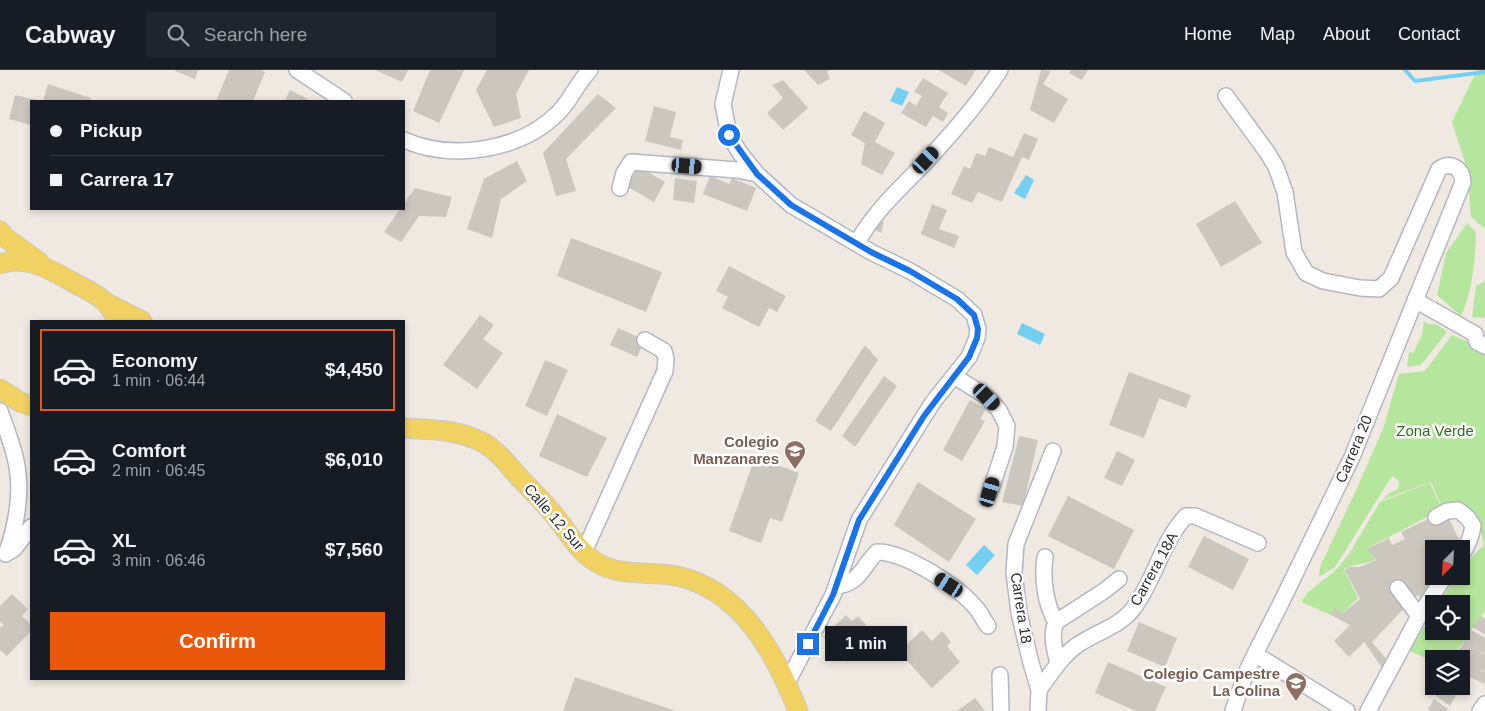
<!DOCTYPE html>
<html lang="en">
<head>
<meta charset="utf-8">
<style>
	body { margin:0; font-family:Helvetica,sans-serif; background:#20242c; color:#f1f3f6; height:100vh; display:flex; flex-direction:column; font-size:19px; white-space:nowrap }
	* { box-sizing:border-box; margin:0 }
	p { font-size:16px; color:#9ea1a6 }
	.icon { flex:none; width:28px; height:28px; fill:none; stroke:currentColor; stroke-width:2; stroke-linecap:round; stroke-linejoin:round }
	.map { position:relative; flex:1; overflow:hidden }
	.sheet { position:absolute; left:30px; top:250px; width:375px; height:360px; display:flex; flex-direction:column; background:#171b24; border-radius:0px; box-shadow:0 2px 8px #0003 }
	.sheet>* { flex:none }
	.top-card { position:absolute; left:30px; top:30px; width:375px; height:110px; border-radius:0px; box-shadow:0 2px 8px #0003; display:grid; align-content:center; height:110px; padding:0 20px; background:#171b24 }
	.needle { width:32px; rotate:204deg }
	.controls { position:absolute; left:1425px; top:470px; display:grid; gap:10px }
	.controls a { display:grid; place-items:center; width:45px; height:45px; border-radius:0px; background:#171b24; box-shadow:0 2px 8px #0003; font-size:25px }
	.end { position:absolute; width:22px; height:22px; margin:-11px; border:6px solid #1a73e8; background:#fff; box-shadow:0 0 0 2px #fff }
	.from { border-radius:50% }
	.bubble { position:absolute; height:35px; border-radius:0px; background:#171b24; box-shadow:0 2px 8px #0003; font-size:16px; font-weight:700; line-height:35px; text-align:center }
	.car { position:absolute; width:15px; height:30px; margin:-15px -8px; border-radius:6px; box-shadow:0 0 4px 1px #0007; background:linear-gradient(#222 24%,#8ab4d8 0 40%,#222 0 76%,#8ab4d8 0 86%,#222 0) }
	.top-card b { display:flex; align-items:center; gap:18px; height:48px; font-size:19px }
	.top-card b+b { border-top:1px solid #363941 }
	.top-card i { width:12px; height:12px; background:#f1f3f6 }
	ul { padding:9px 0 0; list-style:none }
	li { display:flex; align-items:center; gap:15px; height:82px; margin:0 10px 8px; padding:0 10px; border:2px solid transparent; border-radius:0px }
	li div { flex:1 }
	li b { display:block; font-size:19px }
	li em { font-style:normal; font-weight:700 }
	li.on { border-color:#ea580c }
	li>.icon { width:45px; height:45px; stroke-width:1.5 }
	.button { display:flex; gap:10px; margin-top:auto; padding:10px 20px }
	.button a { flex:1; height:58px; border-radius:0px; background:#ea580c; color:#fff; font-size:20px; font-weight:700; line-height:58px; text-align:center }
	header { display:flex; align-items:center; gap:30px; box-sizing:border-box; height:70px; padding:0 25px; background:#171b24; border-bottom:1px solid #363941 }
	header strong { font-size:24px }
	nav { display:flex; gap:28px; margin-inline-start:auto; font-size:18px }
	.search { width:350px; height:45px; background:#20242c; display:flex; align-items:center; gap:12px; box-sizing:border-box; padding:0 18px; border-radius:0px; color:#9ea1a6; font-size:19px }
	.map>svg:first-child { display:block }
	.green { fill:#b6e59e }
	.water { fill:#75cff0 }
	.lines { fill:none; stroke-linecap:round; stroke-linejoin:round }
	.stream { stroke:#75cff0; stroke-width:4 }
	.building { fill:#cbc7bf }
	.minor-casing { stroke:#b4b7c1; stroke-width:18 }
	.major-casing { stroke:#c9c9c9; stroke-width:21 }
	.minor { stroke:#fff; stroke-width:15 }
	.major { stroke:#f2d163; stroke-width:19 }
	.route { stroke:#1a73e8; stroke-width:6 }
	.labels { text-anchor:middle; stroke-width:5; stroke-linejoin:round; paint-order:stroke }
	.park-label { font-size:15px; fill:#2c6e1b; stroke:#fff }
	.education-label { font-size:15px; font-weight:bold; fill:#785e54; stroke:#fff; text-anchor:end }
	.street-label { font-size:15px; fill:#2e2e2e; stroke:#fff }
</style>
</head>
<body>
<header>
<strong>Cabway</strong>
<div class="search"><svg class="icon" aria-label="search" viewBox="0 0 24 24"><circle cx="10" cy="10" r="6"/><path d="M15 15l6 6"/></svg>Search here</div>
<nav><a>Home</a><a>Map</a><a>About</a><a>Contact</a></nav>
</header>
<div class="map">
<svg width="1485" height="641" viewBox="0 0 1485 641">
	<rect width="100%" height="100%" fill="#efe9e1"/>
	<path class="green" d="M1477,0H1485V159L1471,147L1467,99L1452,52Z
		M1467,153L1476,162C1475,191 1473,220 1461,246L1437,225L1446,183Z
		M1485,211V248L1472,247L1476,216Z
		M1424,251L1428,254L1438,255L1447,262L1421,295L1407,297L1409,282L1413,283L1422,265Z
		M1452,265L1485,279V541L1451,589H1434V591L1409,581L1434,542V561H1461V534H1439L1456,506H1461V497L1484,475L1477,445L1460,435L1442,437L1431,412L1382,430L1389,423L1398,419L1399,411L1392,406L1335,497L1319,507L1320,497L1358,416L1383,359L1399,304L1425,301Z
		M1430,413L1442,439L1368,478L1375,490C1365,494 1352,494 1344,499L1358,528L1342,544L1334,537L1331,545L1301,532L1308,522L1335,501L1349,484L1380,432Z"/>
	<path class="water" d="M897,17L909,22L902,36L890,31Z
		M1026,105L1034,110L1025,129L1014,123Z
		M1022,253L1045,264L1040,275L1017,264Z
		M984,475L995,485L977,505L966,495Z"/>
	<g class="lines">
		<path class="stream" d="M1405,0L1415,11L1485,2"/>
	</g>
	<path class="building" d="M176,0H198L195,9L175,1Z
		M229,0H261L265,2L253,31H216Z
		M375,0H408L402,12Z
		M430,0H464L439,53L413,41Z
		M487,0H529L516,24L521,48L494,57L476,20Z
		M804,0H829L827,2L830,9L818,15Z
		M939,0H976L966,16Z
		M1041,0L1051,1L1043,14L1068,29L1054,53L1030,40Z
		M1071,0H1088L1082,10L1069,3Z
		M923,8L948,23L939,37L948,43L943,52L933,46L926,57L901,43L909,31L916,36L922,26L914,22Z
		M783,10L808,38L783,60L767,43L783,28L772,15Z
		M48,14L91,28L90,31H43Z
		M290,20L308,29L306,31H285Z
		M598,24L616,38L566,89L576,121L556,126L543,83Z
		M15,25L38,30L31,31V55L9,49Z
		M654,36L676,42L670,67L683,70L681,80L645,71Z
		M864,41L885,53L875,72L895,83L882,105L861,94L865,73L851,65Z
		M1024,63L1038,69L1029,90L1022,87L1002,132L978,122L972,133L951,124L964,96L970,99L976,83L985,86L989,77L1013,87Z
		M517,91L527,111L501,129L492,168L467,159L484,109Z
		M638,96L665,112L654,132L626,116Z
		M710,106L729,114L732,108L756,118L747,141L703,124Z
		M675,108L697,111L694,133L673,130Z
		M415,118L452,127L446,147L419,146L401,172L384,162L400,139H404V133Z
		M1235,131L1262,173L1221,197L1196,154Z
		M932,134L947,140L939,159L959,166L954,178L921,164Z
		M878,150L884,152L881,163L874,159Z
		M571,168L662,202L646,242L557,206Z
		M729,196L786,226L777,242L769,238L759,257L722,238L728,227L716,221Z
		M480,245L494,255L483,269L503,283L477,319L443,295Z
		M618,258L645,270L637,287L610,275Z
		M865,275L878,290L831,361L815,351Z
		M545,290L568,300L547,346L525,336Z
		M1129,302L1191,325L1186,338L1159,328L1144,368L1109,355Z
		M884,306L897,316L855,377L842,366Z
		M970,330L986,339L980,349L985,351L962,391L943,380Z
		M557,344L607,368L587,407L539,386Z
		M1019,366L1038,370L1023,436L1002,432Z
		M1117,381L1135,390L1122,416L1104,408Z
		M755,387L799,403L782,452L770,448L761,473L729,461Z
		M918,412L976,449L949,492L894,455Z
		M1068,426L1134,460L1114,499L1048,466Z
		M1444,439L1461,473L1449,479H1434V496L1428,497L1432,511L1423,530L1418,525L1416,526L1372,572L1388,591L1383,599L1364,572L1349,587L1334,571L1350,555L1331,545L1334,537L1342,544L1360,529L1345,500L1348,497H1360L1376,490L1367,479L1389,468L1392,475L1405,469L1401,462L1432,447Z
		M1204,466L1249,489L1233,520L1188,497Z
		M12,524L28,539L22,546L31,555V561L7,586L0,580V558L4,555L0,551V536Z
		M846,545L852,551L858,546L868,557L862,562L870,571L847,592L823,567Z
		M1481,546L1485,549V565L1473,557Z
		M1139,552L1177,568L1165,597L1127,581Z
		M922,560L932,571L942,561L951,572L947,576L960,592L932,618L899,582Z
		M1471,560L1485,568V584L1476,580L1485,585V601L1480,599L1485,602V614L1461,603V589H1452L1456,585Z
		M1108,592L1166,617L1155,641H1136L1095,623Z
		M575,607L676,641H563Z
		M1461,612L1464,614L1458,624L1447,616H1461Z
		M1442,617L1456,626L1450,636L1436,626Z
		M975,628L985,641H957Z
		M1434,629L1448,639L1447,641H1431L1428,639Z"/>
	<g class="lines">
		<g class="minor-casing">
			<path id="minor" d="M297,0L344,31
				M731,0L723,34L729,65L740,83L757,104L791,135L871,182L910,201L957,229L974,245L978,259L977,268L969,287L933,332L859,450L833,525L787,613
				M1226,26L1267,82L1276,97L1285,122L1294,182L1306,203L1323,211L1360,218L1379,219L1391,208L1439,99C1451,91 1462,98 1463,112L1352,387L1280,535L1255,584L1245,605L1233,641
				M404,70C452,91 520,81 558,43C571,30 577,13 590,0
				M620,118L624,103L631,92L737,100L757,104
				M857,173C872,145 896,122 918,100C947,69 977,36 1000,0
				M1415,230L1475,264L1477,272L1485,276
				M954,306L987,327L999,340L1007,356L1005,377L990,422
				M0,341C7,362 16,382 18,404C21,429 15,461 6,484
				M1436,447L1447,441L1458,440L1468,448L1473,456C1471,468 1468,476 1461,485
				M584,482L665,301L666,289L664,281L645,270
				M7,483L14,479L31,457
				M1045,487C1042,508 1045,534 1056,552
				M837,516C860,513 862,497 877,482C906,482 959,517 977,539C981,544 984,551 988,556
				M1398,518L1419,546
				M1255,584L1347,641
				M1058,594C1055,580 1050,566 1056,552L1104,521L1119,509
				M1000,605L1001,641
				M1039,620C1050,605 1061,587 1076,576C1094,563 1119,557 1133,539C1155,510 1161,473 1186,446H1195L1258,473
				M1038,641L1039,620L1031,593L1019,543L1014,502L1016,474L1053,381
				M1368,641L1419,546L1445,506
				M1480,641L1485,634"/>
		</g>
		<g class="major-casing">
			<path id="major" d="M0,161L6,168L39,192
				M0,194C27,184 53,201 76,214C86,219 97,224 105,232C111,237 114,245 117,251
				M107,233L142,251
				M0,319L20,332L31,336
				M404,358C427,360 453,359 475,369C480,371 487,374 491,378C501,385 509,396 517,405C531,420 546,434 558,450C570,465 579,482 596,492C621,508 649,500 677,506C742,520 776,585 798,641"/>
		</g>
		<use href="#minor" class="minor"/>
		<use href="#major" class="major"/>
	</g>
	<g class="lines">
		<path class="route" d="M729,65L757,104L791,135L871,182L910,201L957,229L974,245L978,259L977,268L969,287L924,346L859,450L833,525L808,574"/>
	</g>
	<defs>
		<g id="school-pin" transform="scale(1.125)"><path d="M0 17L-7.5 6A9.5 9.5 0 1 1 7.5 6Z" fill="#8d6e63" stroke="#fff"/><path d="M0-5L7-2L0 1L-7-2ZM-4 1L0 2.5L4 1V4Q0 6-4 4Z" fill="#fff"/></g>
	</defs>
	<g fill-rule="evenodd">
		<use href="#school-pin" x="795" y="381"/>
		<use href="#school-pin" x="1296" y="613"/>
	</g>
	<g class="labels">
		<g class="park-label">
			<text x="1435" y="366">Zona Verde</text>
		</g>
		<g class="education-label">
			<text x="779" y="377">Colegio<tspan x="779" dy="17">Manzanares</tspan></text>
			<text x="1280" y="609">Colegio Campestre<tspan x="1280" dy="17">La Colina</tspan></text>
		</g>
		<g class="street-label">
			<text transform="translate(1354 379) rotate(-67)" y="5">Carrera 20</text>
			<text transform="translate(554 447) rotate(49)" y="5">Calle 12 Sur</text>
			<text transform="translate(1154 499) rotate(-61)" y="5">Carrera 18A</text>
			<text transform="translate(1021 538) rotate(81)" y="5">Carrera 18</text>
		</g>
	</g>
</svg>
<div class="controls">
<a><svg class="needle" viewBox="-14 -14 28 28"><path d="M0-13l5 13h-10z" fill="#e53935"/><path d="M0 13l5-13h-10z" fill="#9ea1a6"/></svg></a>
<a><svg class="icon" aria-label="locate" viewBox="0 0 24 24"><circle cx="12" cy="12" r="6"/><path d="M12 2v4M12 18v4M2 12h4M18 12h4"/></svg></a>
<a><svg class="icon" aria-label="layers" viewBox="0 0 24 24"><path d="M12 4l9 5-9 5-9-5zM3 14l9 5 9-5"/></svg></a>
</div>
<i class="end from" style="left:729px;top:65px"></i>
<i class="end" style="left:808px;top:574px"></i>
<div class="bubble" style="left:825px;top:556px;width:82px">1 min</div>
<i class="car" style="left:926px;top:90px;rotate:43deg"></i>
<i class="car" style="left:687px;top:96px;rotate:95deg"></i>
<i class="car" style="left:987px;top:327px;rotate:135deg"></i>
<i class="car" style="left:990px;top:422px;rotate:17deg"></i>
<i class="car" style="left:949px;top:515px;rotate:303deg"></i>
<div class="top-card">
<b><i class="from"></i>Pickup</b>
<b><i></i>Carrera 17</b>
</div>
<section class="sheet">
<ul>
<li class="on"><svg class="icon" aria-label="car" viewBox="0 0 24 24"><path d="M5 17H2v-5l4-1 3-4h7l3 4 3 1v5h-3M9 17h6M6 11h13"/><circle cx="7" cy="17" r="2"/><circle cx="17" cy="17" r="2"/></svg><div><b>Economy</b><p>1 min · 06:44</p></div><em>$4,450</em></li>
<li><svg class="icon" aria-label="car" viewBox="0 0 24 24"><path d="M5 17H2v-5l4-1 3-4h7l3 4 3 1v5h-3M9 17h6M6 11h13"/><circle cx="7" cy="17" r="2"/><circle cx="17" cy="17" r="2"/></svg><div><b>Comfort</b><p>2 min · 06:45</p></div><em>$6,010</em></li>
<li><svg class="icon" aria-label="car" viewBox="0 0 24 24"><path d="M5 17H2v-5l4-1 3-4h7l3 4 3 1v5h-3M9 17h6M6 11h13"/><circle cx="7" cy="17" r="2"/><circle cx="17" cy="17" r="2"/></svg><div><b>XL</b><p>3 min · 06:46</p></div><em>$7,560</em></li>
</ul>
<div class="button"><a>Confirm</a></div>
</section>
</div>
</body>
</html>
